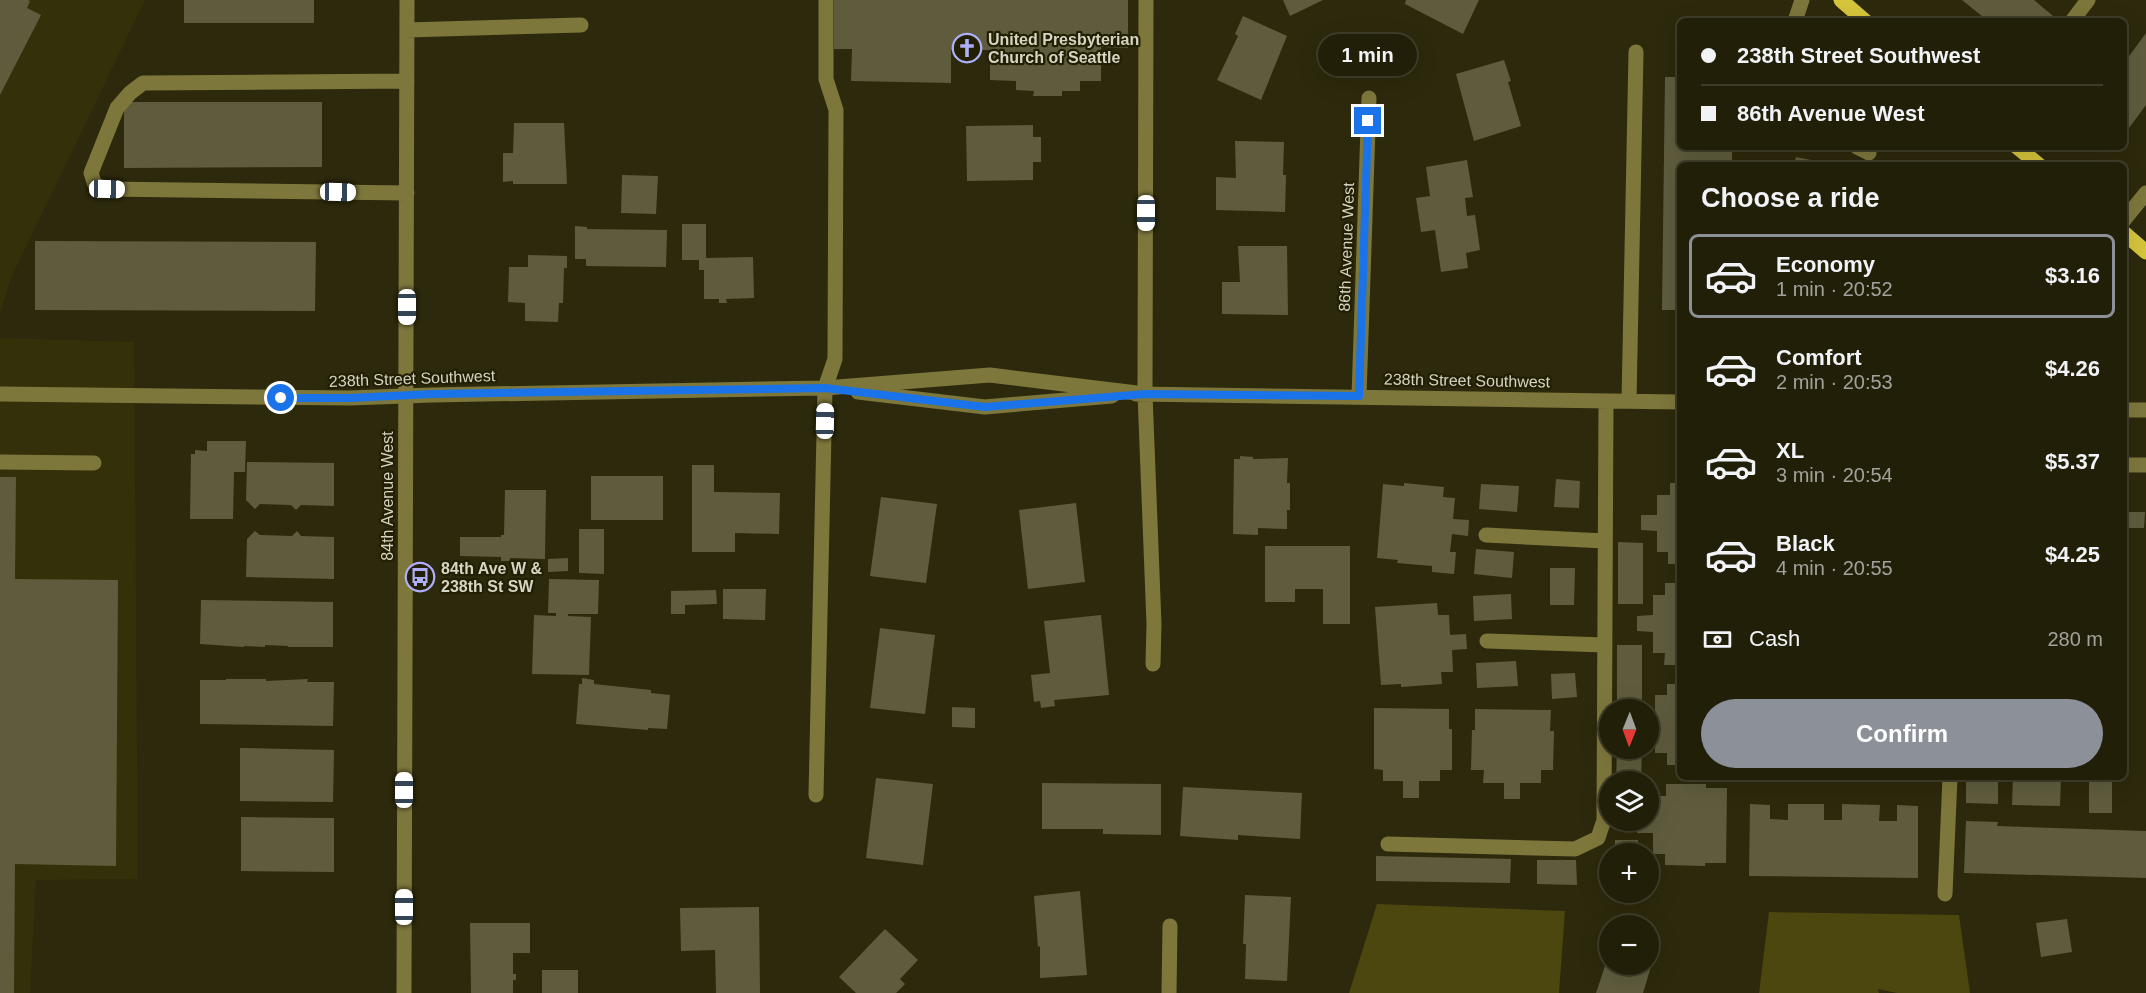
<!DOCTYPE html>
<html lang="en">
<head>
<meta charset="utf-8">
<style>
	body { margin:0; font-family:Arial,sans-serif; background:#2a2712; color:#f1f3f6; height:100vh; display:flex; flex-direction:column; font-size:22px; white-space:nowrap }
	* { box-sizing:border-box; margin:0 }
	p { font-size:20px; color:#a2a29c }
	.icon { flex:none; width:33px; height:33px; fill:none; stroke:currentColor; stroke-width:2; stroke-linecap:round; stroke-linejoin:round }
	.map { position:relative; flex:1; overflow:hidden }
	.panel { position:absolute; left:1677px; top:162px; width:450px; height:618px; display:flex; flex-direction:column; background:#221f09; border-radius:9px; box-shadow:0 6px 24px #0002,0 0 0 2px #3f3d2a }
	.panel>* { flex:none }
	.hud { position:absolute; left:1677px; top:18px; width:450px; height:132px; border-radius:9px; box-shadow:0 6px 24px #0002,0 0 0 2px #3f3d2a; display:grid; align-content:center; height:132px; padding:0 24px; background:#221f09 }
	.needle { width:39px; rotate:181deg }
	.buttons { position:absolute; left:1599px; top:699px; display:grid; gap:12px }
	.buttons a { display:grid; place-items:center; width:60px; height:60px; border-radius:50%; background:#221f09; box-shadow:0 6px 24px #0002,0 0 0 2px #3f3d2a; font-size:30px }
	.end { position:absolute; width:27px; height:27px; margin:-14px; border:8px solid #1a73e8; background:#fff; box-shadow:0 0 0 3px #fff }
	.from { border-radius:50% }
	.bubble { position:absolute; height:42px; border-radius:21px; background:#221f09; box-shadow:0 6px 24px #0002,0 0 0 2px #3f3d2a; font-size:20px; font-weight:600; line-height:42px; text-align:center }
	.car { position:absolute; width:18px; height:36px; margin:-18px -9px; border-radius:8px; box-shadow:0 0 4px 2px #0007; background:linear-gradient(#fff 24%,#345 0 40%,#fff 0 76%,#345 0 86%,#fff 0) }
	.hud b { display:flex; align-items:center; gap:21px; height:57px; font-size:22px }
	.hud b+b { border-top:2px solid #3f3d2a }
	.hud i { width:15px; height:15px; background:#f1f3f6 }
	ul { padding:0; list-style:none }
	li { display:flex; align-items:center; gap:18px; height:84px; margin:0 12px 9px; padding:0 12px; border:3px solid transparent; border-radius:9px }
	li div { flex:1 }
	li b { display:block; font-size:22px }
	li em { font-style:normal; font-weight:600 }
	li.active { border-color:#8c9099 }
	li>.icon { width:54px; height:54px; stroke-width:1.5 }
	h2 { padding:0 24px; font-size:27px; line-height:72px }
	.pay { display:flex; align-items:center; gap:15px; height:66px; padding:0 24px; font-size:22px }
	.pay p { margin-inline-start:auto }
	.action { display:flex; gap:12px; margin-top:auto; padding:12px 24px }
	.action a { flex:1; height:69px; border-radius:36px; background:#8c9099; color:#fff; font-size:24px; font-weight:600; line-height:69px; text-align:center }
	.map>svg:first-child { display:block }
	.built { fill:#34300a }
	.green { fill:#4c460f }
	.building { fill:#5f5c3e }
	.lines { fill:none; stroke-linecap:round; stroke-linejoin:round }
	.minor { stroke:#7e773c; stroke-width:15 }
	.major { stroke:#d5c53c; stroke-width:15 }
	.route { stroke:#1a73e8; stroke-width:8 }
	.labels { text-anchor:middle; stroke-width:4.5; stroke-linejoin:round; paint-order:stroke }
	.poi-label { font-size:16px; font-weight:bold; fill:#d6d4c3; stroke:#231f03; text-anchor:start }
	.street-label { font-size:16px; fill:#d6d4c3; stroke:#231f03 }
</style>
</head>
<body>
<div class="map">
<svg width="2146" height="993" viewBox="0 0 2146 993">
	<rect width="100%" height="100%" fill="#2d290c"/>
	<path class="built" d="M0,0H145L11,278L0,315Z
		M0,338L134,342L138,879L36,880L30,993H0Z"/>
	<path class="green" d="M1377,904L1565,911L1559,993H1349Z
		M1769,912L1959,915L1970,993H1897L1878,989L1879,993H1759Z"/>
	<path class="building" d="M0,0H28L30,1L27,8L41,15L0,95Z
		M184,0H314V23H184Z
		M834,0H1128V48L1101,47V81H1080V91H1062V96H1033L1034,91L1016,90V81L990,80V50H951V83L851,81L852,49H834Z
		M1283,0H1323L1290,16Z
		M1406,0H1479L1463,34L1405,4Z
		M1962,0H2034L2053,16L2049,21H1988Z
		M1243,16L1287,36L1261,100L1217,80L1238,36L1235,34Z
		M2146,33V105L2126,132L2124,131V63Z
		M1504,60L1511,81L1508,82L1521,126L1474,141L1456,74Z
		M1665,77H1680V147H1732V165H1680V310H1662Z
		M124,102H322V167L124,168Z
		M514,123H564L567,184H513V181L503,182V153H513Z
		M1033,125V137H1041V162H1033V180L967,181L966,126Z
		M1235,141L1284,142L1283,175H1286L1285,212L1216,210V177L1236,178Z
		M1796,157L1831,164V165H1794Z
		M1467,160L1473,197L1465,198L1467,216L1475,215L1480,250L1466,253L1468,268L1441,272L1435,230L1421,232L1416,198L1430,196L1426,167Z
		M622,175L658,176L656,214L621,213Z
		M682,224H706V258L753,257L754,298L726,299L727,303H719V299H704V270H699V260H682Z
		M575,226L587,227V229L667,230L666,267L586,266V259H575Z
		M35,241L316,242L315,311L35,310Z
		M1238,246H1287L1288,315L1222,314V282H1240Z
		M528,255L567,256V268H564L563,303H559L558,322L525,321V303L508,302L509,267H528Z
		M207,441H246L245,472H234L233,519H190L191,454H195V450L207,451Z
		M1240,456L1253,457V459L1288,458L1287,483H1290V510H1287V529L1258,528V535L1233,534L1234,459H1240Z
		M247,462L334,463V506L301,505L296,510L291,505L260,504L255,509L246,500Z
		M692,465H714V492L780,493L779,534L735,533V552H692Z
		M591,476H663V520H591Z
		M0,477H16L15,579L118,580L116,866L15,864L14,993H0Z
		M1556,479L1580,481L1579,508L1554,507Z
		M1404,483L1444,487L1443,497L1455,498L1453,519L1469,520L1468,536L1452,534L1450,552H1456L1454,574L1432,572V566L1397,563L1398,560L1377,558L1383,484L1404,486Z
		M1670,483H1680V564H1668V552H1657V531L1641,530V515H1657V495H1670Z
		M1481,484L1519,486L1517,512L1479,509Z
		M505,490H546L545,559L510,558V561H501V557L460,556V537H501V535H504Z
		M881,497L937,504L926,583L870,576Z
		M1076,503L1085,582L1028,589L1019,510Z
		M2124,512H2145L2144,528H2124Z
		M579,529H604V574L579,573Z
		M255,531L260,535L292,536L297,531L301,536L334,537V579L246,577L247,539Z
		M1618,542L1643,543V604H1618Z
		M1265,546H1350V624H1323V589H1295V602H1265Z
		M1476,549L1514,552L1512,578L1474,574Z
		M568,558V571L548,572V559Z
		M1550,568H1575L1574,605H1550Z
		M549,579L599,580L598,614H568V616L591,617L589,675L532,674L534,615L556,616V613H548Z
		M1665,583H1680V665H1664L1665,653H1653V632L1637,631V616L1653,615V595H1665Z
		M723,589H766L765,620L723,619Z
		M716,590L717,604L685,605V614H671V591Z
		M1511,594L1512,619L1474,621L1473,596Z
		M201,600L333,602V647H288V646L265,645V647L244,646V647L200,644Z
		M1437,603L1438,615H1449L1450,635L1466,634L1467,649L1452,650L1453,672H1441L1442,684L1401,687V684L1381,685L1375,607Z
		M1101,615L1109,695L1054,700L1055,706L1041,708L1040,701L1034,702L1031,675L1050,673L1044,621Z
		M880,628L935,635L925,714L870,708Z
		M1617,645H1642V702H1617Z
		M1516,661L1518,686L1477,688L1476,663Z
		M1575,673L1577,697L1552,699L1551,674Z
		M582,678L594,680V684L651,690V693L670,695L667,729L648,728V730L576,724L579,684H582Z
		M226,679H266V681L308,679L307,682H334L333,726L200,724V680H226Z
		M1667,684H1680V765H1667V753H1655V732H1648V716H1655V695H1667Z
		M952,707L975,708V728L952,727Z
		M1374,708L1449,709V729H1452V770H1440V781H1419V798H1403V781H1383V770L1374,769Z
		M1475,709L1551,710L1550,731H1554L1553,770H1541V783H1520V799H1504V783H1483L1484,770H1471L1472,730H1475Z
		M240,748L334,750L333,802L240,801Z
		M1617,748H1642L1641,782H1616Z
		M1966,777H1998V804L1966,803Z
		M2013,777H2061L2060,806L2012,805Z
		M2089,777H2112V813H2089Z
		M876,778L933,784L923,865L866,858Z
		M1042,783L1161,784V835L1103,834V829H1042Z
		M1666,784H1706V788H1727L1726,863H1705V866L1665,865V854H1653V833H1637V820H1648V817H1653L1654,796H1666Z
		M1183,787L1302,793L1300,839L1238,835V840L1180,836Z
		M1750,804L1770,805V819L1788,820V804H1824V820H1842V804L1880,805L1879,821H1897V805L1918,806V878L1749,876Z
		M241,817L334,818V872L241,871Z
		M1966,821L1998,822L1997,826L2146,831V878L1964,873Z
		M1615,840H1638V854H1615Z
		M1376,856L1511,859L1510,883L1376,881Z
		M1537,860H1576L1577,885L1537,884Z
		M1080,891L1087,975L1040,978V946L1038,947L1034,896Z
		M1245,895L1291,897L1287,981L1245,979L1246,944H1243Z
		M759,907L760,993H716L715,950L681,951L680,908Z
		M2067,919L2072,952L2041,957L2036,923Z
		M470,923H530V953H513V974H516V980H513V993H471Z
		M885,929L918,960L900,979L905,984L896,993H856L839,977Z
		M1610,951V964H1648V958L1653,960L1643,993H1596Z
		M542,970H578V993H542Z"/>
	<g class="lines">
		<path class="minor" d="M1146,0L1145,394L1154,624L1153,664
			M1795,21L1802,0
			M2072,21L2088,0
			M407,30L581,25
			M1857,147L1869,153
			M407,193L107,189L95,185L91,173L117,108L130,93L143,83L407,81
			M2124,220L2146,193
			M858,392L985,407L1112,396
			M0,394L350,398L432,395L825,388L990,375L1145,394
			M1136,394L1680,402
			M1359,396L1369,98
			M1629,401L1636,52
			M2124,410H2146
			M0,462L94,463
			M2124,465H2146
			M1486,535L1605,541
			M1487,641L1605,645
			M816,795L825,388L835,359L836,110L826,79V0
			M1388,844L1575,849L1598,838L1604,820L1606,401
			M1945,894L1950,777
			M404,993L407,0
			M1169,993L1170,926"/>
		<path class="major" d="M1841,0L1865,21
			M2017,147L2039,165
			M2124,233L2146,252"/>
	</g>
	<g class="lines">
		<path class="route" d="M281,398H350L432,394L825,388L985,407L1145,394L1359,396L1368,121"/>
	</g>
	<defs>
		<g id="church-ring" transform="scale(1.5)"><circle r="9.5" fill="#231f03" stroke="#adaffb" stroke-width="1.5"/><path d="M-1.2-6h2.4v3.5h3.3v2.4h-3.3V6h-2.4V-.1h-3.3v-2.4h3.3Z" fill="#adaffb"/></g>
		<g id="bus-ring" transform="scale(1.5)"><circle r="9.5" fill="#231f03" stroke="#adaffb" stroke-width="1.5"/><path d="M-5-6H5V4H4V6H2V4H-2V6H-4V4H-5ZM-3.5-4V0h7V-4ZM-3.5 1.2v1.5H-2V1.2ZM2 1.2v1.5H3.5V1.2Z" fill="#adaffb"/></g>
	</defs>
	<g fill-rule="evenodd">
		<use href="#church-ring" x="967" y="48"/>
		<use href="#bus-ring" x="420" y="577"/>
	</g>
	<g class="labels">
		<g class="poi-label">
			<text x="988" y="45">United Presbyterian<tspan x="988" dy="18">Church of Seattle</tspan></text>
			<text x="441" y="574">84th Ave W &amp;<tspan x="441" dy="18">238th St SW</tspan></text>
		</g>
		<g class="street-label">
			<text transform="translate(1346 247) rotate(-88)" y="6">86th Avenue West</text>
			<text transform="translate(412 378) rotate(-2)" y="6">238th Street Southwest</text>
			<text transform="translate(1467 380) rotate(1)" y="6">238th Street Southwest</text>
			<text transform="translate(387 496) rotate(-90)" y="6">84th Avenue West</text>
		</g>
	</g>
</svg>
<div class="buttons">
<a><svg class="needle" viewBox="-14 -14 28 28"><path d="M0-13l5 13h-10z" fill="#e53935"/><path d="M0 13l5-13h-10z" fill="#a2a29c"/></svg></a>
<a><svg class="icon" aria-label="layers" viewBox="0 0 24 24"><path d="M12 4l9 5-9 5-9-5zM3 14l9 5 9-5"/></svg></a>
<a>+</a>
<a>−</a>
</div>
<i class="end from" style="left:281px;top:398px"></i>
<i class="end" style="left:1368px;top:121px"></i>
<div class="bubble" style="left:1318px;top:34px;width:99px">1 min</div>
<i class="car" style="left:107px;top:189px;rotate:91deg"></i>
<i class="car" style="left:338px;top:192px;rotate:91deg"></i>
<i class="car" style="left:1146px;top:213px;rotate:180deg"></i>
<i class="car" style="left:407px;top:307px;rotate:180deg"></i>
<i class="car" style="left:825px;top:421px;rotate:1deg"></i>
<i class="car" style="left:404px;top:790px;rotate:0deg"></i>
<i class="car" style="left:404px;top:907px;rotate:0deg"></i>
<div class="hud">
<b><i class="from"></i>238th Street Southwest</b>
<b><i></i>86th Avenue West</b>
</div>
<section class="panel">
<h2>Choose a ride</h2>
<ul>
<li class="active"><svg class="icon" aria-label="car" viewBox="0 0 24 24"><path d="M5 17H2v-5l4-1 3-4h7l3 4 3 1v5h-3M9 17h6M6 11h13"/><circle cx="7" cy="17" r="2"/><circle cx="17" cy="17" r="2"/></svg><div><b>Economy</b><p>1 min · 20:52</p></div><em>$3.16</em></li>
<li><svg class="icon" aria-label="car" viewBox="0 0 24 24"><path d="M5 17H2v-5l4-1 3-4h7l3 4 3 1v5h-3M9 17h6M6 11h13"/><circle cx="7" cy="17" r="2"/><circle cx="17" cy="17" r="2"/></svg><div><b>Comfort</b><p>2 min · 20:53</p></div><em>$4.26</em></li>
<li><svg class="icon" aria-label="car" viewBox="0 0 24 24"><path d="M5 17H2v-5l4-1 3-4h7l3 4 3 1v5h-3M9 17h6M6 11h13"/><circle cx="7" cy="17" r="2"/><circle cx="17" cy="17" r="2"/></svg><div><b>XL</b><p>3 min · 20:54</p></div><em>$5.37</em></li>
<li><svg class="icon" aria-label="car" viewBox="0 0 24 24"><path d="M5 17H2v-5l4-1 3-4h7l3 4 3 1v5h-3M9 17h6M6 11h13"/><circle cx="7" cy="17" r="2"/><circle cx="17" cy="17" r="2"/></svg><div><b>Black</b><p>4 min · 20:55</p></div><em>$4.25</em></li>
</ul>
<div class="pay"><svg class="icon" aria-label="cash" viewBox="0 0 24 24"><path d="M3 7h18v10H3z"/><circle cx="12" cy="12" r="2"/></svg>Cash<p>280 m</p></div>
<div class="action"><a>Confirm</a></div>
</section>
</div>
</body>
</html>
